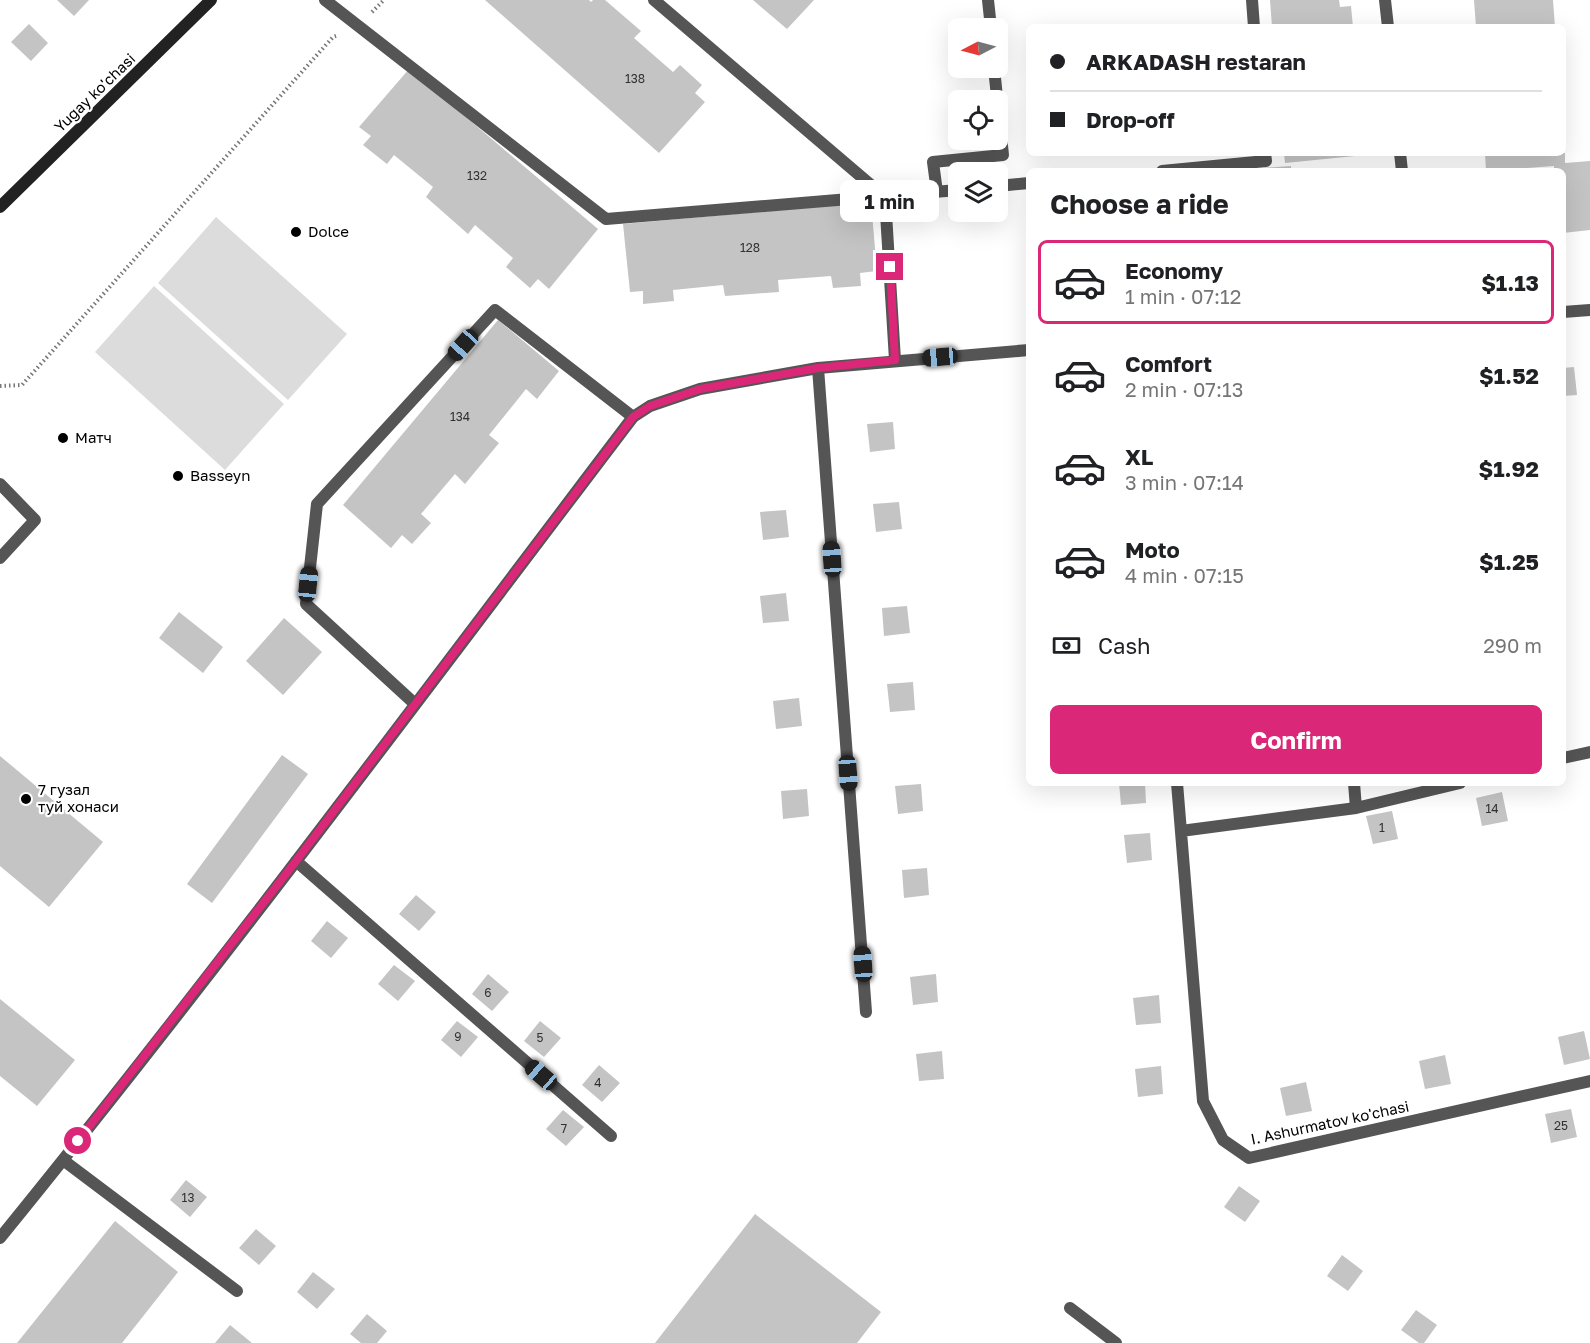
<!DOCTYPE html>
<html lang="en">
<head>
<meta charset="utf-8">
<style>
	body { margin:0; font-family:"Golos Text",sans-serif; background:#f2f2f2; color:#202124; height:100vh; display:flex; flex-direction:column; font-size:22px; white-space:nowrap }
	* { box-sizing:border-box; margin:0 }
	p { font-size:20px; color:#757577 }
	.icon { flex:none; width:33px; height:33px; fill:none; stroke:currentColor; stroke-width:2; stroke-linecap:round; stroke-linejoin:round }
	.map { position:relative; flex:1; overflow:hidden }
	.panel { position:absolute; left:1026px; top:168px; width:540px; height:618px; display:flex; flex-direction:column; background:#fff; border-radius:9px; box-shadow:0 6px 24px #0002 }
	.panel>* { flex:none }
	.top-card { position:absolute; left:1026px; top:24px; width:540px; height:132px; border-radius:9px; box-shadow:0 6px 24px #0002; display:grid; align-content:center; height:132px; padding:0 24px; background:#fff }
	.needle { width:39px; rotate:264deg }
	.fabs { position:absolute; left:948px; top:18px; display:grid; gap:12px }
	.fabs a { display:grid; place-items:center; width:60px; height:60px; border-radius:9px; background:#fff; box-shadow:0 6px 24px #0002; font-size:30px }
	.end { position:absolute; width:27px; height:27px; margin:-14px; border:8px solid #db2777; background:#fff; box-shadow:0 0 0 3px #fff }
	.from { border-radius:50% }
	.bubble { position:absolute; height:42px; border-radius:9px; background:#fff; box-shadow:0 6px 24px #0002; font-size:20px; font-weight:700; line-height:42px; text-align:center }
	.car { position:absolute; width:18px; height:36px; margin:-18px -9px; border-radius:8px; box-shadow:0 0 4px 2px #0007; background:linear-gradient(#222 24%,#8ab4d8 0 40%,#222 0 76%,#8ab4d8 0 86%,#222 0) }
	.top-card b { display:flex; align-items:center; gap:21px; height:57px; font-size:22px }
	.top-card b+b { border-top:2px solid #e0e0e0 }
	.top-card i { width:15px; height:15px; background:#202124 }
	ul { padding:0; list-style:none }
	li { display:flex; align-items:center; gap:18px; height:84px; margin:0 12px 9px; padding:0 12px; border:3px solid transparent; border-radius:9px }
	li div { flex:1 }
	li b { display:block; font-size:22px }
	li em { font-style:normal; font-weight:700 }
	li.on { border-color:#db2777 }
	li>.icon { width:54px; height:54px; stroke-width:1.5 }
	h2 { padding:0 24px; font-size:27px; line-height:72px }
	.pay { display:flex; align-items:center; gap:15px; height:66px; padding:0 24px; font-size:22px }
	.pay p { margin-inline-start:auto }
	.primary-button { display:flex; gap:12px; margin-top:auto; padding:12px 24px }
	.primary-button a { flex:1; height:69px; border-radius:9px; background:#db2777; color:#fff; font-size:24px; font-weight:700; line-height:69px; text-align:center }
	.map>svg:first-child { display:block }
	.green { fill:#dcdcdc }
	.building { fill:#c4c4c4 }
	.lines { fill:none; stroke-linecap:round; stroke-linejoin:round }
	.path { stroke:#777; stroke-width:4; stroke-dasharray:1.5 3; stroke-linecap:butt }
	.lane { stroke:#555; stroke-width:12 }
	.street { stroke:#555; stroke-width:12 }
	.secondary { stroke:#222; stroke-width:12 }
	.route { stroke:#db2777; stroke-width:8 }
	.poi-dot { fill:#000; stroke:#fff; stroke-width:2 }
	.labels { text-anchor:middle; stroke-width:4.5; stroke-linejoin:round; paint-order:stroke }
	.number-label { font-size:12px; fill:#313131 }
	.street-label { font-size:15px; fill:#000; stroke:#fff }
	.poi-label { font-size:15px; fill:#000; stroke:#fff; text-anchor:start }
</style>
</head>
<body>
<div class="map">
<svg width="1590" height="1343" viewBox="0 0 1590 1343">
	<rect width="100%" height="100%" fill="#fff"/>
	<path class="green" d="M216,217L347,334L288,400L158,283Z
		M154,286L284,404L225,470L95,352Z"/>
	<path class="building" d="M57,0H89L74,16Z
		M485,0H589L591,2L593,0H605L641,31L634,38L673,72L680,65L702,85L695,93L705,102L659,153Z
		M753,0H814L787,29Z
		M1270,0H1339L1340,7L1351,6L1353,27H1272Z
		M1474,0H1553L1555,27H1476Z
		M29,24L48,43L31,61L11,42Z
		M409,69L598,229L549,289L538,279L530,288L506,267L513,258L475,225L468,234L426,197L433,187L394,155L387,164L363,145L371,136L359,127Z
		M1284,153H1354L1355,156L1285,163Z
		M1485,153H1565V163L1590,161V230L1563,233V171H1554V166L1486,171Z
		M1291,166V171H1249V169Z
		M871,202L877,271L860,273L861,286L833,288L831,276L778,280L779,292L725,296L723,285L673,290L674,301L643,304V291L630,292L623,224Z
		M498,320L559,371L537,399L526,389L489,435L499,443L465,484L455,474L421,514L431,523L412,544L402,535L391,548L343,505Z
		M1574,367L1577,395L1563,396V368Z
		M893,422L895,449L870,452L867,424Z
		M899,502L902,529L876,532L873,504Z
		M786,510L789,537L763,540L760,512Z
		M786,593L789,621L763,623L760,596Z
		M907,606L910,633L884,636L882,608Z
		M179,612L223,647L203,673L159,638Z
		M284,618L322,652L283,695L246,661Z
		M913,682L915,710L890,712L887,684Z
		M799,698L802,726L776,729L773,701Z
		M282,755L308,774L212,903L187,884Z
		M0,756L103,842L49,907L0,866Z
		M1119,783H1145L1146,803L1121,805Z
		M921,784L923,811L898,814L895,786Z
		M807,789L809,816L783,819L781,791Z
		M1502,792L1508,821L1482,826L1476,798Z
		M1392,811L1398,839L1373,844L1366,816Z
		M1150,833L1152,860L1127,863L1124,835Z
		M927,868L929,895L904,898L902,870Z
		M416,895L436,912L419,931L399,914Z
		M327,921L348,938L331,958L311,941Z
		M394,965L415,981L398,1001L378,984Z
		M488,974L509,992L492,1011L472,994Z
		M936,974L938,1002L913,1005L910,977Z
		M1159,995L1161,1023L1136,1025L1133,998Z
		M0,999L75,1060L37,1106L0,1076Z
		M457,1021L478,1037L461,1057L441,1040Z
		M540,1021L561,1038L544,1057L524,1041Z
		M1584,1031L1590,1059L1564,1065L1558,1037Z
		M942,1051L944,1079L919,1081L916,1054Z
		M1445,1055L1451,1084L1425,1089L1419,1061Z
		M599,1065L620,1083L602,1102L582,1085Z
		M1161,1066L1163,1094L1138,1097L1135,1069Z
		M1306,1082L1312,1111L1286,1116L1280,1088Z
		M1571,1109L1577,1137L1551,1143L1545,1114Z
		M563,1110L584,1127L566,1146L546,1129Z
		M186,1180L207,1197L190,1217L170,1200Z
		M1239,1186L1260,1201L1245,1222L1224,1207Z
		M755,1214L881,1312L857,1343H655Z
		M115,1221L178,1272L122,1343H17Z
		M256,1229L276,1246L259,1265L239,1248Z
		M1342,1255L1363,1271L1348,1291L1327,1276Z
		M313,1272L335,1289L317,1309L297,1292Z
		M1416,1310L1437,1325L1424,1343H1419L1401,1330Z
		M367,1314L387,1331L377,1343H361L350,1334Z
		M230,1325L252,1343H215Z"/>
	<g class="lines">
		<path class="path" d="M372,12L384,0
			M0,386L22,385L333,37L336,36"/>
		<path class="lane" d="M325,0L606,219L958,190
			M654,0L885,197L895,360
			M988,0L991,28
			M1252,0L1254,27
			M1385,0L1388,27
			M1400,153L1402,171
			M1162,171L1266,161L1265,153
			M998,186L1029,183
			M937,192L933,162L1003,155L994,68
			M0,484L35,520L0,558
			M415,704L306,604L317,504L495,310L633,417"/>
		<path class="street" d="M1563,312L1590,310
			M818,368L866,1012
			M1563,758L1590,752
			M1177,783L1203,1101L1223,1140L1249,1158L1590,1081
			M1354,783L1356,808
			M1181,831L1356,808L1460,783
			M296,861L611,1136
			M63,1160L237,1291
			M0,1238C218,970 424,692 633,417L650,406L700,389L818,368L1029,350
			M1070,1308L1116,1343"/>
		<path class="secondary" d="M0,207L211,0"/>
	</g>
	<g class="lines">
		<path class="route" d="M78,1141L296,861L633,417L650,406L700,389L818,368L895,360L890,267"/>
	</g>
	<g class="poi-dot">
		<circle cx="296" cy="232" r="6"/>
		<circle cx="63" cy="438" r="6"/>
		<circle cx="178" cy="476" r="6"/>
		<circle cx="26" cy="799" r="6"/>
	</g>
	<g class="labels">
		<g class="number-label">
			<text x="635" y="83">138</text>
			<text x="477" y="180">132</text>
			<text x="750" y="252">128</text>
			<text x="460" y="421">134</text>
			<text x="1492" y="813">14</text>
			<text x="1382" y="832">1</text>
			<text x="488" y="997">6</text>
			<text x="458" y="1041">9</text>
			<text x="540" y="1042">5</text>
			<text x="598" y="1087">4</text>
			<text x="1561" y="1130">25</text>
			<text x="564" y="1133">7</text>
			<text x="188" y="1202">13</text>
		</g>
		<g class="street-label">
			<text transform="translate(95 93) rotate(-44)" y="5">Yugay ko'chasi</text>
			<text transform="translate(1330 1123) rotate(-12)" y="5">I. Ashurmatov ko'chasi</text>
		</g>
		<g class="poi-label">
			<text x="308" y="237">Dolce</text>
			<text x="75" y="443">Матч</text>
			<text x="190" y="481">Basseyn</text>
			<text x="38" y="795">7 гузал<tspan x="38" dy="17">туй хонаси</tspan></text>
		</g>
	</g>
</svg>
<div class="fabs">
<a><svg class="needle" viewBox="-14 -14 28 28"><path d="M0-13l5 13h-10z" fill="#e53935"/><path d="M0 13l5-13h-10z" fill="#757577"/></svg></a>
<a><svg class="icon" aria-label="locate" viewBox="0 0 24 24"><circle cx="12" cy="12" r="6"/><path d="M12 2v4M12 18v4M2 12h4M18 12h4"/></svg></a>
<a><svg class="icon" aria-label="layers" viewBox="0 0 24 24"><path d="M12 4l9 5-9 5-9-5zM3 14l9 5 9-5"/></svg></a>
</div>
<i class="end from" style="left:78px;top:1141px"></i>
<i class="end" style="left:890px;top:267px"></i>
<div class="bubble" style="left:840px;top:180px;width:99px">1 min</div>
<i class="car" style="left:463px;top:345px;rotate:222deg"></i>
<i class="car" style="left:940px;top:357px;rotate:265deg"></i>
<i class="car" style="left:832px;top:559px;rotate:356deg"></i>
<i class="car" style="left:308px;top:584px;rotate:6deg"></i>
<i class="car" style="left:848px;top:773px;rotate:176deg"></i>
<i class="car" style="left:863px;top:964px;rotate:356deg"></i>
<i class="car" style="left:541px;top:1075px;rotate:311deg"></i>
<div class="top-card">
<b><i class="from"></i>ARKADASH restaran</b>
<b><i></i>Drop-off</b>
</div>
<section class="panel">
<h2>Choose a ride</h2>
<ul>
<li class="on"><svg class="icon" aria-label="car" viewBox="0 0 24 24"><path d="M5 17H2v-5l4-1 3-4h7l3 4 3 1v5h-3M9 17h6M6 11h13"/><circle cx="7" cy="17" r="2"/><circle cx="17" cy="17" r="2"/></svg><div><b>Economy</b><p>1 min · 07:12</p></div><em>$1.13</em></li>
<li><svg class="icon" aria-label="car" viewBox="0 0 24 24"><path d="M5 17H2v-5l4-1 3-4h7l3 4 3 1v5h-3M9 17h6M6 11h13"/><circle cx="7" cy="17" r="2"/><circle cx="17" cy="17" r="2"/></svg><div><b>Comfort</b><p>2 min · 07:13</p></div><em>$1.52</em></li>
<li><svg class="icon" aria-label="car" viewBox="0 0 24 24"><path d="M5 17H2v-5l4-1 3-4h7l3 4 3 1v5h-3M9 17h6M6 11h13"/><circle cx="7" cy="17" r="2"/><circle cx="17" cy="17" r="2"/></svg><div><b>XL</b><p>3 min · 07:14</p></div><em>$1.92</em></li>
<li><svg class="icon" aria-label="car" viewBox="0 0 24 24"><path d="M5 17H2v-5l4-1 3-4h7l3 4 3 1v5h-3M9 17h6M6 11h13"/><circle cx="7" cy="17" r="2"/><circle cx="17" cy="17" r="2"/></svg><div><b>Moto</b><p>4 min · 07:15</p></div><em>$1.25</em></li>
</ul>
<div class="pay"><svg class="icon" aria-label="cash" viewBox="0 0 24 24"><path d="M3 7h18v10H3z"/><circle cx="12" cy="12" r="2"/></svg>Cash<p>290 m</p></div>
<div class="primary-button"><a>Confirm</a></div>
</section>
</div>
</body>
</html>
